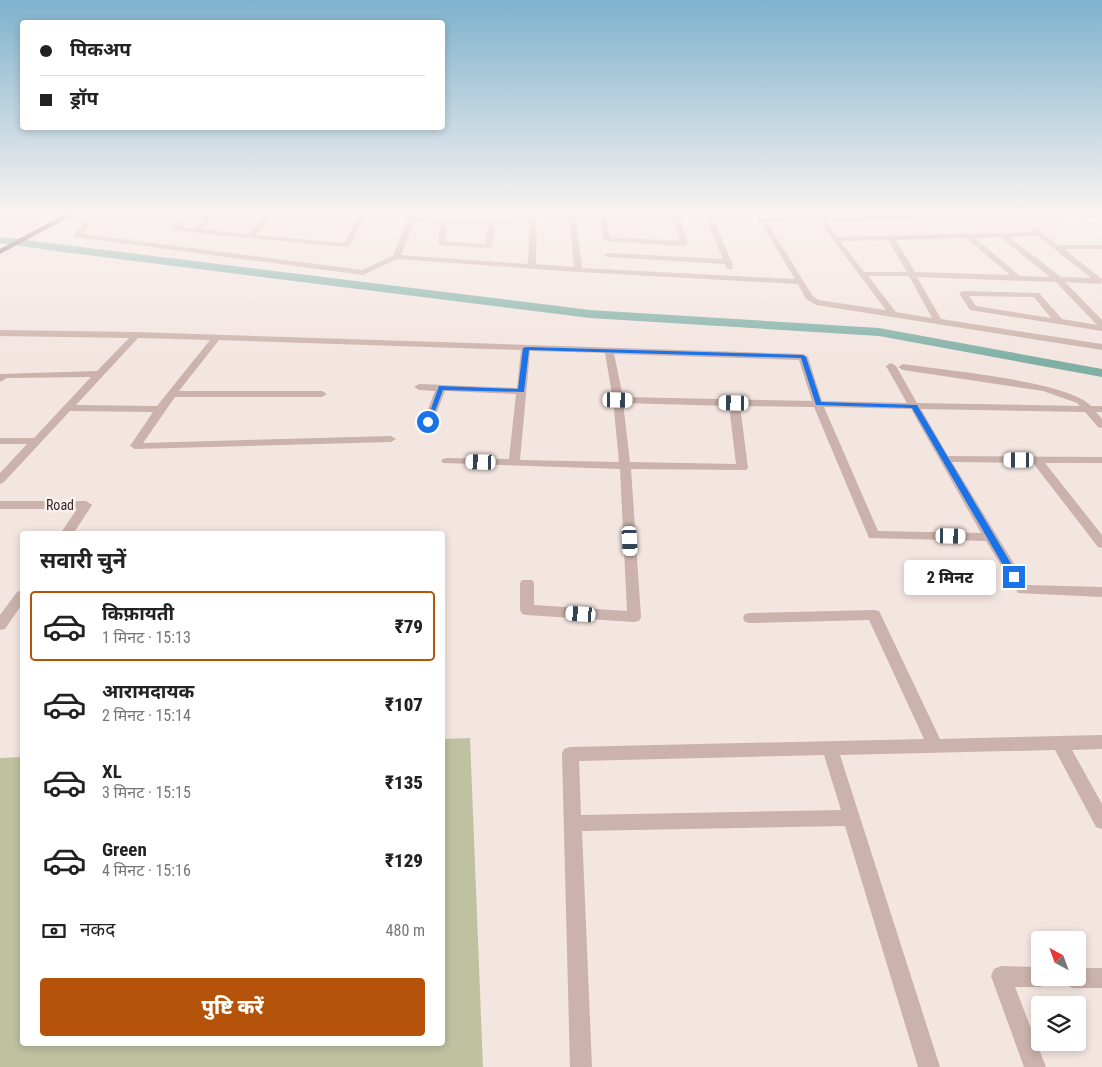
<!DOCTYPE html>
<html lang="hi">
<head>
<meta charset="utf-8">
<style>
	body { margin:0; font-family:"Roboto Condensed","Noto Sans Devanagari",sans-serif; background:#f6f6f6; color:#222; height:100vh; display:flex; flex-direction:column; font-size:19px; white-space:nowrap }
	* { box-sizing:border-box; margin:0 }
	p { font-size:16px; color:#767676 }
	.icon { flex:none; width:28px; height:28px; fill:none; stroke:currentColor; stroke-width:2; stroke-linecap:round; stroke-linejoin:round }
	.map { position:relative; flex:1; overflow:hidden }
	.panel { position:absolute; left:20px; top:531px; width:425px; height:515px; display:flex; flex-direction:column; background:#fff; border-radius:5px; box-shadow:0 2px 8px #0003 }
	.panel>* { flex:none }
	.hud { position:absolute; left:20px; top:20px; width:425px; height:110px; border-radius:5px; box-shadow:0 2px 8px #0003; display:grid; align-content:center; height:110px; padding:0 20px; background:#fff }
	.needle { width:32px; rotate:319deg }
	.tools { position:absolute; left:1031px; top:931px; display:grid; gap:10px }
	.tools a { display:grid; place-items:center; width:55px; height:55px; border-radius:5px; background:#fff; box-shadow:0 2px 8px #0003; font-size:25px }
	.end { position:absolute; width:22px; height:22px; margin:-11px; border:6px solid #1a73e8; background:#fff; box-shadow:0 0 0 2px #fff }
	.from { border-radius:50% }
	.bubble { position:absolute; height:35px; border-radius:5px; background:#fff; box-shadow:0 2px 8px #0003; font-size:16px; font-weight:800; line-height:35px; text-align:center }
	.car { position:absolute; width:15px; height:30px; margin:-15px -8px; border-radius:6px; box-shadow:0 0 4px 1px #0007; background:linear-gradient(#fff 24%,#345 0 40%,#fff 0 76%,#345 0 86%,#fff 0) }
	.hud b { display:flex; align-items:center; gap:18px; height:48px; font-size:19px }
	.hud b+b { border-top:1px solid #e0e0e0 }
	.hud i { width:12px; height:12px; background:#222 }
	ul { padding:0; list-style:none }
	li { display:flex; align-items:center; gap:15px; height:70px; margin:0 10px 8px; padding:0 10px; border:2px solid transparent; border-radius:5px }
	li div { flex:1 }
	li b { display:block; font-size:19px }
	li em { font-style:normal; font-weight:800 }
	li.current { border-color:#b45309 }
	li>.icon { width:45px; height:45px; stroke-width:1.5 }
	h2 { padding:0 20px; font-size:22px; line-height:60px }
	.pay { display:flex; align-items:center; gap:12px; height:55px; padding:0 20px; font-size:19px }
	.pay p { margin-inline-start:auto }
	.cta { display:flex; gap:10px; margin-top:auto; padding:10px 20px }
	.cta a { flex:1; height:58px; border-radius:5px; background:#b45309; color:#fff; font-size:20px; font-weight:800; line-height:58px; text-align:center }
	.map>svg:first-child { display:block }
	.green { fill:#bfc2a0 }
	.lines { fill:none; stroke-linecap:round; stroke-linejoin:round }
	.canal { fill:#7fafa5; fill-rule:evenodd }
	.minor { fill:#cbb2ac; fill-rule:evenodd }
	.trunk { fill:#6a504f; fill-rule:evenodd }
	.route { fill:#1a73e8 }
	.labels { text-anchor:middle; stroke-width:5; stroke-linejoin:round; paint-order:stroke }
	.street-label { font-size:14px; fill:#392b2b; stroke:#faf0ed }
</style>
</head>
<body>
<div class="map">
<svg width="1102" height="1067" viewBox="0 0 1102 1067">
	<rect width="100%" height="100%" fill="#f3e5e0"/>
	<path class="green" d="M470,738L483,1067H0V758L22,757V1044H442L443,739Z"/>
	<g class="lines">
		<path class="canal" d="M0,237L590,310L879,328L1102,369V377L879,336L590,318L63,252L0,243Z"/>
		<path class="minor" d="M93,212H100L83,234L362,270L393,256L411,212H418L416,218L481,220H489L491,212H497L496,219L530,218L531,212H537L536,264L574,267L569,212H575L582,268L795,279L754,212H761L764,218L1102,214V218L826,221L837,237L1033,232L1031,230L1035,228L1058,245H1102V249H1064L1102,279L1101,284L1065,282L1102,320V331L970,310L959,293L963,291L1036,293H1039L1062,319L1097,325L1056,282L917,277L941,319L1102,344V350L816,305L806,299L798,284L578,272L397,259L363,275L75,237V233ZM819,221L886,310L818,300L812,295L767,222ZM414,222L440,223L438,245L488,248L492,246L495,224L530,222L528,264L401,255ZM447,223L488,224L485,244L445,241ZM1038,236L1091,278L1061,277L1009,237ZM1000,237L1050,277L1020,276L975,238ZM966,238L1010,275L915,272L896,240ZM888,240L907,272H864L840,241ZM868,276H909L932,318L896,312ZM969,296L1034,297L1051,318L976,306Z
			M212,212H219L202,229L249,235L267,212H274L256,235L344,243L360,212H367L350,245L346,247L196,233L171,228L185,216L209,215ZM189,219H205L194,229L181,227Z
			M600,212H606L610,237L680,241L671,212H678L688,244L684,246L604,241Z
			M703,212H710L732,262L733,269H727L725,264L608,257L604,255L608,253L723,259Z
			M0,330L136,332L803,354L808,357L822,401L907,403L886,366L891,363L896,366L917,403L1080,406L1077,403L1043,391L903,370L898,367L903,364C941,370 1069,381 1091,406H1102V412H1096L1102,419V428L1098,427L1085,412L921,409L948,456L1102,457V463H1045L1102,535V548L1098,547L1033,463L952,462L1027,585L1102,587V597L1018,593L986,541L869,538L814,407L740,406L748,468L746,470L631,469L641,617L639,621L634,622L527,615L522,614L520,610V583L522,580H532L534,583V605L627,611L620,469L443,463L441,461L443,459L447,458L509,459L516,394L445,391L433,422L428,425L423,422L435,391L419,390L414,387L419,384L517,388L521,350L219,340L179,391H322L327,394L322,397H175L143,443L391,436L396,439L391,442L135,449L130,446L153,412L70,411L4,482L0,484V473L27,444H0V438H34L91,377L7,378L0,382V374L97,371L129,338L0,336ZM138,338L210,340L157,406L76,405ZM530,351L605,353L613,400L619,462L520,460ZM614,354L799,360L812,401L623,397ZM623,403L729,406L736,464L630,462ZM824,407L911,409L981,533L878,531Z
			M0,501H86L92,505L73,534H60L77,509H0Z
			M22,590V604L5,629L0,630V615L17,592Z
			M874,610L879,611L881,615L940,739L1102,735V749L1072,750L1102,804V829L1096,827L1055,750L840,755L940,1067H918L845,826L582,831L592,1067H570L562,754L564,749L570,747L924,739L869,620L750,623L745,622L743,618L745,614L750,613ZM824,755L841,810L581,815L579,761Z
			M1001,966L1040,967V978H1050L1047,984L1040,987H1015L1046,1067H1024L991,976L994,969Z
			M1078,968H1102V988H1073L1066,985L1063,978H1078Z"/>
		<path class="trunk" d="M69,212H79L0,254V249Z"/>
	</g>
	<linearGradient id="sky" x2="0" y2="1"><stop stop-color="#7eb2cd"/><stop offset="0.59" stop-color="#faf3f1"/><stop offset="1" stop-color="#faf3f1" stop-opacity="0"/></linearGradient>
	<rect width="1102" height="362" fill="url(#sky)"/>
	<path class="route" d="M526,347L803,355L806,357L821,402L917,405L1019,577L1014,580L1011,579L912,408L816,405L801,358L529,350L524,392L443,390L431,422L426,423L439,386L518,389L523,348Z"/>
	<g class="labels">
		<g class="street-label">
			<text x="60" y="510">Road</text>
		</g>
	</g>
</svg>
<div class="tools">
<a><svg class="needle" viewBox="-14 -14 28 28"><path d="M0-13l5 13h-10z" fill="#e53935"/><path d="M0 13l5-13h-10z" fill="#767676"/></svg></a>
<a><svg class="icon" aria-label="layers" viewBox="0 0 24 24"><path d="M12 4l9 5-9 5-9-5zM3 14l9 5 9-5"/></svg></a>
</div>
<i class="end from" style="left:428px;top:422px"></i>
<i class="end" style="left:1014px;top:577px"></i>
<div class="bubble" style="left:904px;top:560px;width:92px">2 मिनट</div>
<i class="car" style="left:618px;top:400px;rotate:91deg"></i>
<i class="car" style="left:734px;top:403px;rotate:271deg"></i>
<i class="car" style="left:1019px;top:460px;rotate:270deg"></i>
<i class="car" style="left:481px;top:462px;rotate:272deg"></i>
<i class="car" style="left:951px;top:536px;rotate:91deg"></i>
<i class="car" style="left:630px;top:541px;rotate:177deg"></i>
<i class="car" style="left:581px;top:614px;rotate:274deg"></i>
<div class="hud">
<b><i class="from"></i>पिकअप</b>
<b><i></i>ड्रॉप</b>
</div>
<section class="panel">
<h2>सवारी चुनें</h2>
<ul>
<li class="current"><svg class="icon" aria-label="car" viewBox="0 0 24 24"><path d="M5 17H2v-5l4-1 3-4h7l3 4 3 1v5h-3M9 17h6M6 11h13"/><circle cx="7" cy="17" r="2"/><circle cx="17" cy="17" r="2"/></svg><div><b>किफ़ायती</b><p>1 मिनट · 15:13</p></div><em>₹79</em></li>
<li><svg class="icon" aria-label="car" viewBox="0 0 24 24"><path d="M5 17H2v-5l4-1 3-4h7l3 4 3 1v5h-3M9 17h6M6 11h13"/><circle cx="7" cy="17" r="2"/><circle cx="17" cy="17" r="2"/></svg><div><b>आरामदायक</b><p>2 मिनट · 15:14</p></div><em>₹107</em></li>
<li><svg class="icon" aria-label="car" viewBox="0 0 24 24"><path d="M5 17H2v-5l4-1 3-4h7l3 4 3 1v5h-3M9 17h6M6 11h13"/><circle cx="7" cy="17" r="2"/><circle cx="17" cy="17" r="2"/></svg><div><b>XL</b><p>3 मिनट · 15:15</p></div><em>₹135</em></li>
<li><svg class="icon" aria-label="car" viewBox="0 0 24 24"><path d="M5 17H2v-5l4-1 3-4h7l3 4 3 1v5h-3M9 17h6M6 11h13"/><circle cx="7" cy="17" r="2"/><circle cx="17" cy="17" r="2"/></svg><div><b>Green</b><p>4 मिनट · 15:16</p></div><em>₹129</em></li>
</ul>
<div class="pay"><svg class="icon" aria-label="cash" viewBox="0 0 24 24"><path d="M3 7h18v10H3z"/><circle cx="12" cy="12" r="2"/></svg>नकद<p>480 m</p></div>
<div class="cta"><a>पुष्टि करें</a></div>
</section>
</div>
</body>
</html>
